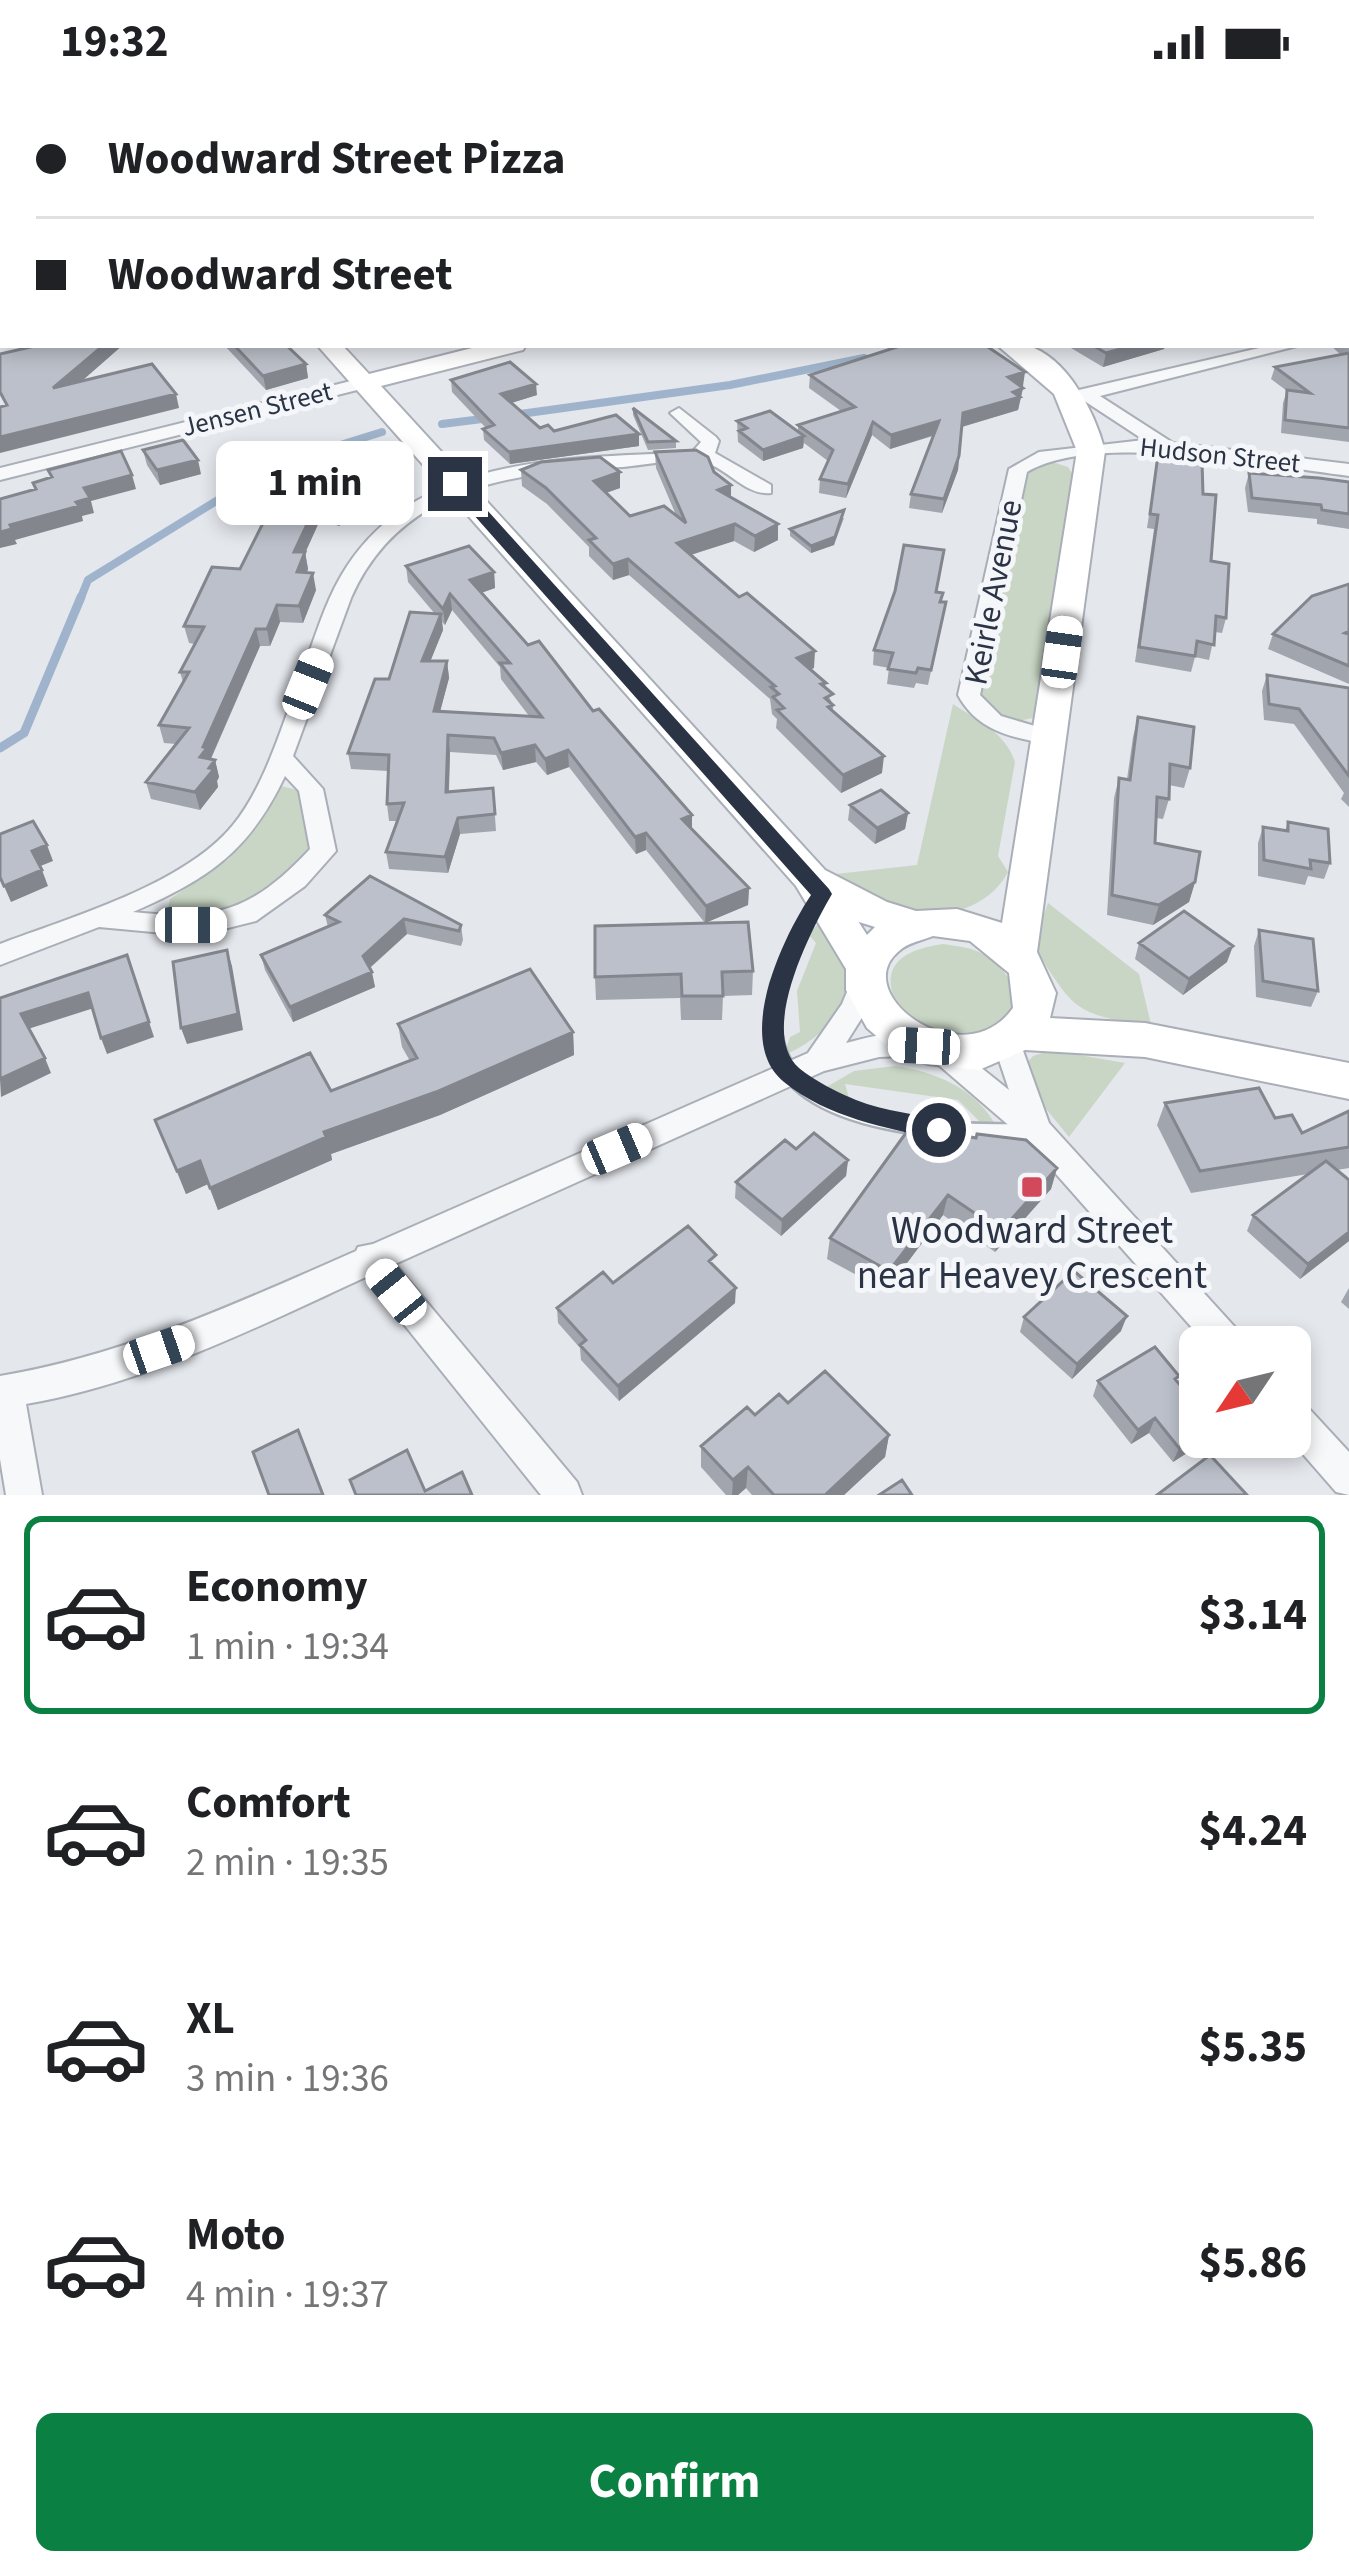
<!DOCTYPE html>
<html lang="en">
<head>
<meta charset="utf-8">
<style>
	body { margin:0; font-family:"Source Sans 3",sans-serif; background:#f2f2f2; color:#202124; height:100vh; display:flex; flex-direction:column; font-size:45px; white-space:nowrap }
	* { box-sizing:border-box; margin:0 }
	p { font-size:39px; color:#757577 }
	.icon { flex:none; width:66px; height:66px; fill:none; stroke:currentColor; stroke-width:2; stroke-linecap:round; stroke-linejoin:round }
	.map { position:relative; height:1411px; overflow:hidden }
	.details { display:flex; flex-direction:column; background:#fff; flex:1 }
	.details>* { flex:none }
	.top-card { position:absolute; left:0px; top:0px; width:1350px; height:264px; box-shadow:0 6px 18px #0003; display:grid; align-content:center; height:264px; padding:0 36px; background:#fff }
	.needle { width:78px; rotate:235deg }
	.fabs { position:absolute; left:1179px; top:1242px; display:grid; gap:24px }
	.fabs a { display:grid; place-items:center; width:132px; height:132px; border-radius:18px; background:#fff; box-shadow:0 6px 18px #0003; font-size:60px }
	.end { position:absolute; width:54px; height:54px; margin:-27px; border:15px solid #2b3445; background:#fff; box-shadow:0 0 0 6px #fff }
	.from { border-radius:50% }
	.bubble { position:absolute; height:84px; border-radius:18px; background:#fff; box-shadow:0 6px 18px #0003; font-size:39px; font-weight:700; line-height:84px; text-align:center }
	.car { position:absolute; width:36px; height:72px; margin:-36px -18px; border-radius:15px; box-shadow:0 0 9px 3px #0007; background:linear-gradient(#fff 24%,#345 0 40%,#fff 0 76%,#345 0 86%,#fff 0) }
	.top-card b { display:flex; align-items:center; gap:42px; height:114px; font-size:45px }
	.top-card b+b { border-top:3px solid #e0e0e0 }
	.top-card i { width:30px; height:30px; background:#202124 }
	ul { padding:21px 0 0; list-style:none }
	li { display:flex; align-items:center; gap:36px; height:198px; margin:0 24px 18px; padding:0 12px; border:6px solid transparent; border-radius:18px }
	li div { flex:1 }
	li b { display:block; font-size:45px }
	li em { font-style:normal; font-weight:700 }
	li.selected { border-color:#0b8043 }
	li>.icon { width:108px; height:108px; stroke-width:1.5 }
	.primary-button { display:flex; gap:24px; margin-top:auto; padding:24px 36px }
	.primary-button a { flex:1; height:138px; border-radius:18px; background:#0b8043; color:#fff; font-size:48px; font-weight:700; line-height:138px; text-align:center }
	.status { display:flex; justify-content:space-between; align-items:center; height:84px; padding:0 60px; background:#fff; direction:ltr }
	.status svg { height:33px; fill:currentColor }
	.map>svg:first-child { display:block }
	.green { fill:#c9d6c5 }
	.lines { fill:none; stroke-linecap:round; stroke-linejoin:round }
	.stream-far1 { stroke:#9fb4cc; stroke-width:8 }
	.stream { stroke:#9fb4cc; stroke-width:9 }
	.lane-far1-casing { stroke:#a9aeb7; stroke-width:16 }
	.lane-casing { stroke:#a9aeb7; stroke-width:20 }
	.street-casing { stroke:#a9aeb7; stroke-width:4 }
	.secondary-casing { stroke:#a9aeb7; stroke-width:4 }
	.lane-far1 { stroke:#f7f8fa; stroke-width:12 }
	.lane { stroke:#f7f8fa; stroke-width:15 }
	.street { fill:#f7f8fa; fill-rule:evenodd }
	.secondary { fill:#fff; fill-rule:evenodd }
	.wall { fill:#a1a5ae; fill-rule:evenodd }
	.shaded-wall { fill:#83868d }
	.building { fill:#bbc0ca; stroke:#83868d; stroke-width:3 }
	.route { fill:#2b3445 }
	.poi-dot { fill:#d1495b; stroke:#f4f6f9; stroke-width:4.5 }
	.labels { text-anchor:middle; stroke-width:10; stroke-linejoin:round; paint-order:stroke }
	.far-street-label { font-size:27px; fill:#2b3445; stroke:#f4f6f9 }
	.street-label { font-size:33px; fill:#2b3445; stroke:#f4f6f9 }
	.near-poi-label { font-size:39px; fill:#2b3445; stroke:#f4f6f9 }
</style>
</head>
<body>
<div class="status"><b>19:32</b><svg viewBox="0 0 49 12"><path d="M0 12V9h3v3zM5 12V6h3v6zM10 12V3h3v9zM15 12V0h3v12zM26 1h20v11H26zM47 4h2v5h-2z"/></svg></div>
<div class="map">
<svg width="1349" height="1411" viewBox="0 0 1349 1411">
	<rect width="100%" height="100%" fill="#e4e7ec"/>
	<path class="green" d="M1052,378L1068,383L1075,394L1037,633L1013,638L986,621L978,607L1026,390Z
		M953,620C977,636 1006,649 1015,678L998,772L1008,788C981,839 901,843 854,812C847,807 841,796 836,790L917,781Z
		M278,701L297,706L312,736L310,768L272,814L178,838L167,829L170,815L229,775Z
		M1048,819L1139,890L1152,944C1072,927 1077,930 1033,861Z
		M818,840C826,850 837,861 843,872C865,915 820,957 784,971L790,953L800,948L797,907L816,859L808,850Z
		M943,860C956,862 969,863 981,869C1005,881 1032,918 1005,941C996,949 979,953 969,957L906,938C878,893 887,868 943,860Z
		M1051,966L1125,979L1069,1053L1038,1015L1025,981L1033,972Z
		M895,982C934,987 977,1005 996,1042L985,1043L958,1016L845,1000L849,1014L843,1017L829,1012L825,1004L854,987Z"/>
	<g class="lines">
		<path class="stream-far1" d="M513,331L730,301L864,274
			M442,340L490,334
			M80,516L88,496L273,382L382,348"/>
		<path class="stream" d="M0,664L24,649L81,513"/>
		<g class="lane-far1-casing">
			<path id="lane-far1" d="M778,903L797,852L819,814"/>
		</g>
		<g class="lane-casing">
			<path id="lane" d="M779,900C774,921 770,943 777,964C801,1045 961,1050 1029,1047"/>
		</g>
		<g class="street-casing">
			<path id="street" d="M334,0H348L350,3H336Z
				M777,0H791L794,3H780Z
				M916,0H931L934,3H919Z
				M3,59V67L0,68V60Z
				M1347,105H1349V113H1347Z
				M1272,261H1301L1100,312L1173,359L1349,380V392C1267,382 1097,347 1027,388L980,611L1001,632L1059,649L1063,654L1051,661C1012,653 978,648 958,611L1009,385L1039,368L1144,356L1083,316L1066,317V309Z
				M363,294L369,295V303L0,396V384Z
				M679,324L716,353L719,357L715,369L771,401V409C746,412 728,385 706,379C682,373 647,381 623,383C513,388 400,402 351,514L293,672L323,705L336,767L305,802L256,837L196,852L99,843L0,881V860C71,833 184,801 233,741C266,701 284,635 303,585C315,554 324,521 341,492C412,369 567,375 692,368L701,358L670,329ZM285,692L299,707L310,765C252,827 217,837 133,828C208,795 249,768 285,692Z
				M864,888L874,891L878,898L868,924L846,959C872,952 908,942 931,957L949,958L1009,1006L993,958L997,950L1007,947L1017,950L1049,1039L1243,1252L1248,1263H1209L1026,1056L927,971L879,973L824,987L395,1180L577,1398L582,1411H541L366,1193C257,1243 144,1300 26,1320L42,1411H6L0,1375V1292C126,1271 240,1218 356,1167L358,1163L373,1160L808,969L842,920L854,891Z
				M1290,1312L1302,1317L1349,1368V1411L1336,1408L1288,1353Z"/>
		</g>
		<g class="secondary-casing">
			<path id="secondary" d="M85,0H103L105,3H87Z
				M317,261H342L369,290L484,261H526L523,266L381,302L825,786L887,818L916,827L957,825L1002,839L1077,367L1054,310L997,261C1005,261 1018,259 1026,261C1068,273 1095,329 1105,367L1037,868L1056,909L1050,934L1145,939L1349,979V1015L1145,973L1025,966L979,986L928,980L894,967L867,944L846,906V885L796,802ZM858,837L859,838L875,843L867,851ZM933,852L970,857L1009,889L1013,924C963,994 847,910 899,867C907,859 923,856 933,852Z"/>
		</g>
		<use href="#lane-far1" class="lane-far1"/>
		<use href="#lane" class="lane"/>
		<use href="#street" class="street"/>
		<use href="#secondary" class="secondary"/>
	</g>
	<path class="wall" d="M1347,193H1349V358L1281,349L1283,319L1287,307L1271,295L1275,283L1341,271L1330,261H1347Z
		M224,261H286L306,280L308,294L266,306Z
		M891,261H985L1023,302H1020L1023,304L1018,326L962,343L958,386L942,429L909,424L911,410L933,352L890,365L872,351L846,414L819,409L820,395L828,377L804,359L803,364L763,377L738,358L737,337L798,347V341L841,327L809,304L810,291L895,264Z
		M1072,261H1165L1164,265L1103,283L1071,264Z
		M451,296L537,311L511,319L540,344L639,362L510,380L484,356L483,345L486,344L452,308Z
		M633,324L676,357V364L648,366L633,331Z
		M143,366L201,390L160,401L147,381Z
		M655,368L714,388L731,401V413L778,456L754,468L734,457L691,471L814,584L810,585L826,599L825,604L833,621V628L882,689L841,709L776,644L777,635L772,630L770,615L629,491L613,496L589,472V463L547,420L522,402L521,386L620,404L606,409L630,432L676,431L656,384Z
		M1158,371L1203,410L1211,477L1226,534L1222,549L1215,548L1209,576L1195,573L1191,588L1135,578L1154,445L1147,444Z
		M1249,389L1349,398V445L1317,440V435L1248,428L1245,404Z
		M327,396L358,409L361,426L339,442L320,436L305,468L308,485L307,489L316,506L303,539L280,538L270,562H260L211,675L215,676L219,693L217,697L218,703L200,726L151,715L146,698L176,660L164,659L159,641L183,598L180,588L195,560L189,559L184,542Z
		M844,434L834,461L811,469L790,452V445Z
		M406,482L494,488L495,504L481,509L528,561L692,731V745L749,804L748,821L705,839L646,766L636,770L569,683L547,691L536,678L503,686L496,671L450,668L449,708L493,704L496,747L460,750L448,789L389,785L386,768L397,737H389L387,720L388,687L351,685L348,669L389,595L435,530L408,498ZM452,526L500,583L501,595L529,632L440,627L449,594L447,577H430L443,546L442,538L445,541Z
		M1349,500V600L1268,565L1273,550Z
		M937,508L942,518H946L928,601L916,599L914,604L887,600L889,584L873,581L874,566Z
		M1267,591L1349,604V723L1341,715L1344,709L1294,640L1264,636L1262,607Z
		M1138,633L1190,684L1184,704L1169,701V715L1163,735L1156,734L1155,759L1195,798L1189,818L1153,841L1107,831L1114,714L1119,694L1127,695L1133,653Z
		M850,721L908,729L905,745L875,760L848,736Z
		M1288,738L1330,779L1324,795L1308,792L1305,801L1258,792V759L1263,743L1285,747Z
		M370,792L461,841L463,856L461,862L407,850L370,884L375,903L293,938L265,886L261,871L328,843L325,831Z
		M1259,846L1318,907L1311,923L1256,913L1254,862Z
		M1139,859L1227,878L1183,911L1135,875Z
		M753,887L752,911L723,912L722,936H681L680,914L596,916L595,893Z
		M398,940L573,948L574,971L440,1031L331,1070L332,1076L218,1126L208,1100L186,1110L155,1036L331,1007L410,977L402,963Z
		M1165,1019L1275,1034L1302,1049L1349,1027V1084L1337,1086L1349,1096V1157L1300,1195L1247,1147L1253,1131L1308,1090L1191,1109L1157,1041Z
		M911,1042L1057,1084L1051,1105L995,1168L943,1131L886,1207L827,1175L830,1154Z
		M796,1065L848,1076L846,1092L781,1152L735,1114L736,1098Z
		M716,1184L735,1219L619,1317L581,1276L580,1264L558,1239L557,1224Z
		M1349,1204V1225L1341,1218Z
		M1024,1233L1121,1247L1072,1295L1020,1248Z
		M1098,1297L1177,1298L1207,1356L1173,1378L1149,1349L1131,1360L1093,1312Z
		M788,1319L889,1351L885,1373L844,1411H752L746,1404L738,1411H726L701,1383V1362L755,1331Z"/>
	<path class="shaded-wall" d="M104,261H123L58,318L53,304Z
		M1135,261H1165L1164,265L1103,283L1106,269Z
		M306,280L308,294L266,306L263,292Z
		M1025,288L1023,302L1006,307L1008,293Z
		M536,300L537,311L502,322L501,310Z
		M1023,304L1018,326L961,343L963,329Z
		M176,310L179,324L0,369V353Z
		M939,337L937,350L890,365L891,351Z
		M873,338L872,351L846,414L848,400Z
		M639,350V362L510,380L509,368Z
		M804,352L803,364L763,377V366Z
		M959,372L958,386L942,429L944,415Z
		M198,376L201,390L160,401L157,386Z
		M620,388V404L594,413V397Z
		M132,391L136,405L91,417L94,429L82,432L83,437L15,456L17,460L0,464V448L10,441L76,418L84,404Z
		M731,401V417L718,406Z
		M358,409L361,426L339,442L336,425Z
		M317,419L320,436L298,485L294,468Z
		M844,426L834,461L811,469V462Z
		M735,440L734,457L677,475V459Z
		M778,440V456L754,468L755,452Z
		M305,468L308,485L300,505L297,488Z
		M628,475L629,491L613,496V480Z
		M494,488L495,504L472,512L470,496Z
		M313,489L316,506L303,539L299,522Z
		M450,510L452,526L445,541L443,525Z
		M277,521L280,538L270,562L267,545Z
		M441,530L443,546L424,593L422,577Z
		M256,545L260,562L210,676H215L219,693L217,697L218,703L200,726L195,708L203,663Z
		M815,567L814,584L796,591L797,574Z
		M447,577L449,594L436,643L434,627Z
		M448,651L450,668L448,725L446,708Z
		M535,661L536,678L503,686L501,669Z
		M568,666L569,683L547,691L545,675Z
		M884,672L882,689L841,709L843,691Z
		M908,729L905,745L875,760L877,744Z
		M692,731V748L682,735Z
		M458,734L460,750L448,789L445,773Z
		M646,749V766L636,770L635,753Z
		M47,761L53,777L38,783L32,767Z
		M42,786L48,802L11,818L4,802Z
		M1195,798L1189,818L1153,841L1159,821Z
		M749,804L748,821L705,839L706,822Z
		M404,835L407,850L366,887L363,872Z
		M1233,862L1227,878L1183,911L1189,895Z
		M227,866L232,882L243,946L187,960L181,944Z
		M127,871L154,953L107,970L101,954Z
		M372,888L375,903L293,938L290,923Z
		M88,909L94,924L28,945L21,930Z
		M573,948L574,971L440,1031L331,1070L332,1076L218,1126L210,1104L324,1048Z
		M45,974L51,989L1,1013L0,995Z
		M848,1076L846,1092L781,1152L782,1136Z
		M200,1077L208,1100L186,1110L177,1087Z
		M1057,1084L1051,1105L995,1168L1001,1147Z
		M948,1111L943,1131L886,1207L889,1187Z
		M1349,1148V1157L1300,1195L1308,1180Z
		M736,1204L735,1219L619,1317L618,1302Z
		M1127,1232L1121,1247L1072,1295L1077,1280Z
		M1155,1334L1149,1349L1131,1360L1138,1346Z
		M889,1351L885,1373L844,1411H825Z
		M1200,1351V1353H1209L1207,1356L1173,1378L1179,1364Z
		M748,1383L746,1404L738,1411H732L733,1396Z"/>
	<path class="building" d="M35,0H51L53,3H16Z
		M145,0H304L307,3H148Z
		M391,0H768L774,3H395Z
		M970,0H1349V31L1347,32V3H976Z
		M1349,47V91L1347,92V48Z
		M1347,116L1349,117V147L1347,142Z
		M3,136V183L0,177V137Z
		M1347,193H1349V237H1347Z
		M39,261H104L53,304L152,280L176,310L0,353V323L7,321L0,308V270Z
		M234,261H286L306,280L263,292Z
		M903,261H985L1025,288L1008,293L1023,304L1013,308L1020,313L963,329L959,372L944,415L911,410L939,337L891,351L873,338L848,400L820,395L833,366L798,341L855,323L810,291Z
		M1092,261H1135L1106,269Z
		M1349,269V344L1285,336L1287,306L1310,309L1275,283Z
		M510,278L536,300L501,310L540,344L548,341L554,347L616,331L639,350L509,368L483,345L494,341L451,296Z
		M633,324L676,357L648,358Z
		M770,327L804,352L763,366L739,347L747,344L737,337Z
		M183,356L198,376L157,386L143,366Z
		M696,366L708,373L714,388L731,401L718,406L778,440L755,452L735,440L677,459L739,513L747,509L815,567L797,574L826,599L821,600L833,610L825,614L833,621L828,623L884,672L843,691L777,626L784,624L773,613L779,610L771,603L775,602L628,475L613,480L589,456L596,454L546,404L521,386L541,378L600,373L620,388L594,397L630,432L664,422L686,439L655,368Z
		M121,367L132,391L84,404L90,414L76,418L79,422L10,441L12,445L0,448V415L36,405L33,399L52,393L48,386Z
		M1158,371L1202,377L1203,410L1216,411L1211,477L1229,480L1226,534L1216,532L1214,561L1197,557L1195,572L1139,563L1158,431L1150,430Z
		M1249,389L1319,394L1349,398V430L1322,426L1321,421L1252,414Z
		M327,396L358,409L336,425L317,419L294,468H305L297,488L313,489L299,522L277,521L267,545H256L203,663L207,664L200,673L215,676L209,684L214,685L195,708L146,698L189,644L159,641L189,588H180L204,543L184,542L212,483L240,485L266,433L277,434Z
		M844,426L835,453L811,462L790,445Z
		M904,461L944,466L936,508L943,509L940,518H946L931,586L918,584L916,589L888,585L893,569L874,566L895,507Z
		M469,462L494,488L470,496L528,561L539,557L593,627L599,625L692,731L682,735L749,804L706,822L646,749L635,753L568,666L545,675L535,661L501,669L494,654L448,651L446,708L493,704L495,730L458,734L445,773L386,768L404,719L387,720L389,671L348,669L375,595H389L410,528L441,530L422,577H447L434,627L542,633L500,579H510L450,510L443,525L406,482Z
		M1349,500V547L1345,549L1349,550V582L1273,550L1312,512Z
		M1267,591L1349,604V692L1299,625L1269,620Z
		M1138,633L1194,643L1190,684L1170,680L1169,715L1157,713L1155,759L1200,768L1195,798L1159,821L1112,811L1119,694L1130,696Z
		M881,706L908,729L877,744L850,721Z
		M33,737L47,761L32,767L42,786L4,802L0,793V750Z
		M1288,738L1328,745L1330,779L1310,776L1311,785L1264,776L1263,743L1288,747Z
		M370,792L461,841L459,847L404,835L363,872L372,888L290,923L261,871L339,838L325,831Z
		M1184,827L1233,862L1189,895L1139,859Z
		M748,838L753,887L722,888L723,912H682L681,890L595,893V842Z
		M1259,846L1313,855L1318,907L1263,897Z
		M227,866L238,930L181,944L173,878Z
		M127,871L149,938L101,954L88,909L21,930L45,974L0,995V914Z
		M530,885L573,948L436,1008L324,1048L326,1053L210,1104L200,1077L177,1087L155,1036L310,969L331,1007L417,974L398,940Z
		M1259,1004L1275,1034L1292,1031L1302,1049L1349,1027V1063L1200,1087L1165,1019Z
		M911,1042L976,1054L977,1050L1026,1056L1057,1084L1001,1147L948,1111L889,1187L830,1154Z
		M814,1049L848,1076L782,1136L736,1098L785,1056L796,1065Z
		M1326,1077L1349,1096V1148L1308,1180L1253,1131Z
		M688,1142L716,1171L709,1177L736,1204L618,1302L580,1261L586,1256L557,1224L603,1188L613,1199Z
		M1074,1187L1127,1232L1077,1280L1024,1233Z
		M1155,1263L1179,1292L1175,1295L1200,1325V1351L1179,1364L1155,1334L1138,1346L1098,1297Z
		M825,1287L889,1351L825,1411H774L748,1383L733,1396L701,1362L747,1323L755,1331L779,1310L788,1319Z
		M298,1346L323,1411H269L253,1368Z
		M407,1366L425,1407L462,1388L472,1411H356L350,1396Z
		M1210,1371L1247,1411H1157Z
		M902,1396L912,1411H879Z"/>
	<path class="route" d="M449,396H460L829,805L832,810C811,846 758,948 799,984C813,996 839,1009 856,1016C885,1028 918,1029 947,1039V1053L939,1056C885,1043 828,1034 784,998C733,957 783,853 811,811L449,403Z"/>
	<rect class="poi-dot" x="1020" y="1091" width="24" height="24" rx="6"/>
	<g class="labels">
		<g class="far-street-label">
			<text transform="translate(257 325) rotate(-14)" y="9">Jensen Street</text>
			<text transform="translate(1220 371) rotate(6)" y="9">Hudson Street</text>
		</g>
		<g class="street-label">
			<text transform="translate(992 508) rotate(-79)" y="12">Keirle Avenue</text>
		</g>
		<g class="near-poi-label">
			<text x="1032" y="1159">Woodward Street<tspan x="1032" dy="45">near Heavey Crescent</tspan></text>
		</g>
	</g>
</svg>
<div class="fabs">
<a><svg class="needle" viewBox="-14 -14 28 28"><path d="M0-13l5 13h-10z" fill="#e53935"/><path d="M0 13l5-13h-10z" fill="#757577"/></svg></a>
</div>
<i class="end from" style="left:939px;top:1046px"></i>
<i class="end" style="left:455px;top:400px"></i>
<div class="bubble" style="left:216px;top:357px;width:198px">1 min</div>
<i class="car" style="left:1062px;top:568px;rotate:8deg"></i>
<i class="car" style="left:308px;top:600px;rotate:22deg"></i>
<i class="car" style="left:191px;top:841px;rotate:90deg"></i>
<i class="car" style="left:924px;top:962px;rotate:273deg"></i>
<i class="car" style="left:617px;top:1065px;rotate:67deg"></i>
<i class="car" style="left:396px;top:1208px;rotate:321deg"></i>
<i class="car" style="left:159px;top:1266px;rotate:71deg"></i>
<div class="top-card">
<b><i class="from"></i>Woodward Street Pizza</b>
<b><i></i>Woodward Street</b>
</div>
</div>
<section class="details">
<ul>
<li class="selected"><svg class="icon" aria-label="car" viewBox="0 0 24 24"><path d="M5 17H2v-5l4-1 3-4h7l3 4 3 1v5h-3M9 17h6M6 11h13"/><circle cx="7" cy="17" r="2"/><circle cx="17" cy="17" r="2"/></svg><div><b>Economy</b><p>1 min · 19:34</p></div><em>$3.14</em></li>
<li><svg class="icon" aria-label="car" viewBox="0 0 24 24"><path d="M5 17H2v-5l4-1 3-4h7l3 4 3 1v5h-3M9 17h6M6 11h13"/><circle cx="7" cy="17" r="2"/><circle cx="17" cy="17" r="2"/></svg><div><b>Comfort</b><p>2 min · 19:35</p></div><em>$4.24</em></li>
<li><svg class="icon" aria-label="car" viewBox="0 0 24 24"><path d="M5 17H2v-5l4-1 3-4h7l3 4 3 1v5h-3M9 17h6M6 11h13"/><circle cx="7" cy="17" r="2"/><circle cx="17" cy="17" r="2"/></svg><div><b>XL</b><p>3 min · 19:36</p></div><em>$5.35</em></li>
<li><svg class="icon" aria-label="car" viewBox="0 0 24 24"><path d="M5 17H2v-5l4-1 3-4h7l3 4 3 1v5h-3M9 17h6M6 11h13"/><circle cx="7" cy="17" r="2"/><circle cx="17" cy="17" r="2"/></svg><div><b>Moto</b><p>4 min · 19:37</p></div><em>$5.86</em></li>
</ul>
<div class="primary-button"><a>Confirm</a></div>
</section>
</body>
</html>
